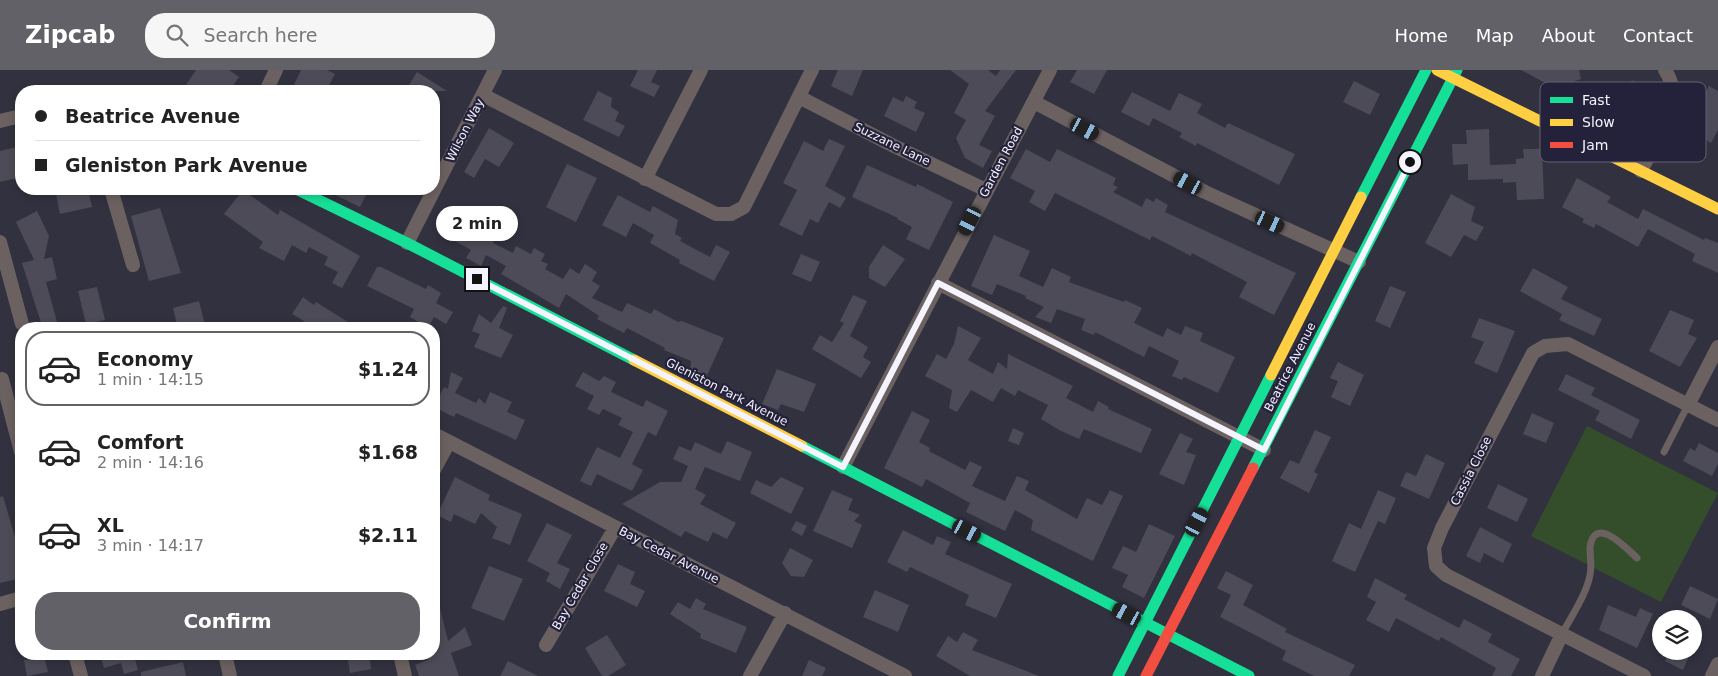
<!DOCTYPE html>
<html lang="en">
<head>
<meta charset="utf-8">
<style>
	body { margin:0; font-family:"DejaVu Sans",sans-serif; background:#f6f6f6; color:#222; height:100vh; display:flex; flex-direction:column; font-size:19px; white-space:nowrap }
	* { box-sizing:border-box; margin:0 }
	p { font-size:16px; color:#767676 }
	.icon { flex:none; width:28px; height:28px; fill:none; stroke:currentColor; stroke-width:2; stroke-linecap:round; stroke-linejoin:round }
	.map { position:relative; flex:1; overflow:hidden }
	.sheet { position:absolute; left:15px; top:252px; width:425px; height:338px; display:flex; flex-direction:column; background:#fff; border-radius:20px; box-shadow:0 2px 8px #0003 }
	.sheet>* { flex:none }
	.guide { position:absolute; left:15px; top:15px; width:425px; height:110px; border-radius:20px; box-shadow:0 2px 8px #0003; display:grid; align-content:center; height:110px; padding:0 20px; background:#fff }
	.fabs { position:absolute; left:1652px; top:540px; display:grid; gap:10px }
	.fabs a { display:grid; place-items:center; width:50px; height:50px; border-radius:50%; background:#fff; box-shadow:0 2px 8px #0003; font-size:25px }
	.end { position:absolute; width:22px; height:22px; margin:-11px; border:6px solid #f4f3fe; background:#111; box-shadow:0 0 0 2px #111 }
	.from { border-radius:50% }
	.bubble { position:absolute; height:35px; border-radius:18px; background:#fff; box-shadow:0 2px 8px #0003; font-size:16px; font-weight:700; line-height:35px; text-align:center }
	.car { position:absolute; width:15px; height:30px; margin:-15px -8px; border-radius:6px; box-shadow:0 0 4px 1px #0007; background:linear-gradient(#222 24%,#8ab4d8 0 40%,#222 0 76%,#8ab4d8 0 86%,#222 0) }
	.guide b { display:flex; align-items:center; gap:18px; height:48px; font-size:19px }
	.guide b+b { border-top:1px solid #e0e0e0 }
	.guide i { width:12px; height:12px; background:#222 }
	ul { padding:9px 0 0; list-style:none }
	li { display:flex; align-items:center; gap:15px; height:75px; margin:0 10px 8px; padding:0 10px; border:2px solid transparent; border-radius:20px }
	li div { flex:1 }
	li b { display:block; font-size:19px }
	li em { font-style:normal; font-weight:700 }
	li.active { border-color:#626167 }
	li>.icon { width:45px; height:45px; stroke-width:1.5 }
	.cta { display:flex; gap:10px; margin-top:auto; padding:10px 20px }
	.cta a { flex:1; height:58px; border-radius:20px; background:#626167; color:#fff; font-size:20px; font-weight:700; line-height:58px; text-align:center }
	header { display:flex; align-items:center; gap:30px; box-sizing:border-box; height:70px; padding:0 25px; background:#626167; color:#fff }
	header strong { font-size:24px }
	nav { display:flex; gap:28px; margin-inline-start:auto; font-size:18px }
	.search { width:350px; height:45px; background:#f6f6f6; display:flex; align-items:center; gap:12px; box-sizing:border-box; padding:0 18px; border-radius:20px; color:#767676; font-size:19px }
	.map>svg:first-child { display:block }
	.green { fill:#344e2c }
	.building { fill:#4c4b57 }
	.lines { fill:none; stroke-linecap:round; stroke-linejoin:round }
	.lane { stroke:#6b6160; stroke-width:7 }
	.street { stroke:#6b6160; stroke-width:14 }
	.fast { stroke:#16e098; stroke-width:11 }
	.slow { stroke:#ffcf43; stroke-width:11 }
	.jam { stroke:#f24e42; stroke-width:11 }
	.route { stroke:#f4f3fe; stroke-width:6 }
	.labels { text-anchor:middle; stroke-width:4.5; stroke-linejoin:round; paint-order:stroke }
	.street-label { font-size:12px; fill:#f4f3fe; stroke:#24213a }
	.key { fill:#24213a; stroke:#626075; stroke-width:1 }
	.key-label { font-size:14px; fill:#f4f3fe }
</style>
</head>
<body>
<header>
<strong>Zipcab</strong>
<div class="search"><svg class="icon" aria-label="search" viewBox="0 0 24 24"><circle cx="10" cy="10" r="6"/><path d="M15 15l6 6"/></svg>Search here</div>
<nav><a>Home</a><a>Map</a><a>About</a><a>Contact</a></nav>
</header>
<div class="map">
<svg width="1718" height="606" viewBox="0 0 1718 606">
	<rect width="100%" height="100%" fill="#32313f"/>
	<path class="green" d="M1587,356L1718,423L1661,532L1531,466Z"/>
	<path class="building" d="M196,0H229L239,7L230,20L221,15L217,21H182Z
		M301,0H327L335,4L326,21H291Z
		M638,0H657L651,12L660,16L654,27L630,16Z
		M838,0H863L852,26L831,16Z
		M950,0H988L996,6L1000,0H1016L985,41L995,46L979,75L992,81L983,98L965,88L956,68L966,50L954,43L969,14Z
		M1077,0H1107L1094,24L1070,12Z
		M1521,0H1579L1581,9L1575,11L1576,15L1550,23L1547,14Z
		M417,2L447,21H405Z
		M1632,10L1648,19L1631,50L1616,42L1610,53L1598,46L1616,13L1627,19Z
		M1354,11L1380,24L1370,45L1343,32Z
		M1709,16L1718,21V60L1711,73L1694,63L1701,51L1693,46Z
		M598,21L612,28L611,37L619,42L615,51L625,56L619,67L583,50Z
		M1132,22L1170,41L1179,23L1202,34L1197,43L1225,58L1228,53L1295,84L1279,115L1197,73L1196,76L1179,67L1182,63L1153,48L1149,56L1121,42Z
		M906,26L917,32L914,38L925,43L916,62L884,46L893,27L903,32Z
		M489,58L514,73L499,97L485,89L474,108L464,102Z
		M1489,59L1490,95L1516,94V89L1524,88L1523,79H1542L1544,129L1517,130L1516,112L1503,113V109L1468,110V94L1453,95L1452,74H1467L1466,60Z
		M829,69L845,76L825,116L846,128L840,138L829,132L818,153L810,149L802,166L779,155L797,120L783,113L804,71L823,81Z
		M21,76V107L0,112V81Z
		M1026,79L1050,92L1057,79L1116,108L1113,115L1118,117L1113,122L1142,137L1146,128L1154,132L1156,128L1168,135L1165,142L1296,203L1274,245L1239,227L1247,212L1192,183L1191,186L1152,166L1150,170L1055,123L1045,141L1029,132L1035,121L1010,108Z
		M567,94L597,108L576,152L546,137Z
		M867,95L916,117L917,114L953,132L929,180L906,169L912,157L897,149L898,148L852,127Z
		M1577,108L1611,127L1607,132L1638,149L1643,139L1704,170L1705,168L1718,173V203L1692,191L1695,184L1648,159L1638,177L1596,154L1594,158L1582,152L1584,149L1562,137Z
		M55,119H88L92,137L60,144Z
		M323,119H369L360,137Z
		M243,120L278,145L280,140L360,186L342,218L332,213L338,202L324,195L328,187L309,177L306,183L292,175L284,191L259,178L263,172L224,144Z
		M1451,124L1475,137L1471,151L1484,157L1476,171L1464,165L1451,187L1425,173Z
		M618,125L650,142L653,136L678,150L675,164L682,168L680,171L710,187L716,175L730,182L714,211L679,193L680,190L650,173L654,165L633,153L626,167L602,155Z
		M453,137L468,145L464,152L497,161L493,173L513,183L516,176L531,184L534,178L545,184L541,191L548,194L545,199L563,209L570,198L579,204L585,194L597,202L592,211L600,216L592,228L622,242L627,233L651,244L654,239L678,252L682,251L724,268L704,312L690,305L691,291L664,280L665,278L627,258L624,263L597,249L599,246L566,224L559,238L501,204L506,196L486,185L481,196L466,188L471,180L439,162Z
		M160,138L181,203L149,211L131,146Z
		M37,141L49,166L44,189L52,187L57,209L46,212L59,259H43L22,193L34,190L16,152Z
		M994,165L1030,181L1019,206L1043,217L1052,198L1071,207L1069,212L1124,232L1125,230L1142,238L1134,253L1163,267L1167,258L1181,265L1185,256L1203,263L1200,271L1235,287L1218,323L1184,307L1182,310L1172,306L1179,291L1149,276L1144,287L1095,262L1094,265L1081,260L1085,249L1057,239L1051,253L1035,247L1044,237L1025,228L1026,226L997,214L992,225L971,216Z
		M883,175L905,189L885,217L869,208V197Z
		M801,184L820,192L811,212L792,204Z
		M377,197H381L426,219L428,215L441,223L436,233L453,242L446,254L434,247L428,258L410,247L414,239L367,216Z
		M1533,198L1568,217L1561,229L1602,249L1594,266L1559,250L1562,244L1520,221Z
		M1390,216L1406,222L1390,258L1375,251Z
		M97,217L105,250L86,254L78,221Z
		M853,225L867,231L850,266L868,277L863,287L871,292L861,308L812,279L820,265L832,272L844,253L840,251Z
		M303,227L314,235L316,232L359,259H299L304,251L292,244Z
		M199,231L206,259H178L173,238Z
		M503,236L507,238L499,258L513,265L501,288L474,277L480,264L472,261L479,244L491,253Z
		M1670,240L1694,250L1688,264L1697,268L1680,297L1649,281Z
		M1479,248L1515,261L1497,303L1474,293L1484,272L1471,267Z
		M958,256L981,268L968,290L993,304L998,292L1007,299L1008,284L1073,316L1066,328L1093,342L1098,331L1109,337L1108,339L1152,359L1141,383L1084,359L1079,369L1061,361L1041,349L1048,335L1018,320L1015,326L1001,318L993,332L971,320L957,342L949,338L952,320L925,306L937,284L946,289L954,274Z
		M1338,292L1364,305L1350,336L1331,327L1338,311L1330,308Z
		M777,299L816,314L804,342L781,334L778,340L762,334Z
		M451,302L463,308L455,323L476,333L479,328L485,334L490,322L512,332L507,342L525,350L516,370L456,343L454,347L434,337L444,317L448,319Z
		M583,302L599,311L604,306L616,312L611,322L643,337L646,330L668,341L656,366L648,362L632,394L643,400L632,421L597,404L591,416L580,411L597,377L620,388L633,362L618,355L622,348L603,339L599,345L587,339L594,326L575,316Z
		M1566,304L1595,318L1591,325L1640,350L1631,369L1595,350L1600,341L1558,320Z
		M912,341L930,350L919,372L930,378L929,381L965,400L970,391L982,397L972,416L1005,431L1017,406L1029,411L1025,420L1077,449L1087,428L1102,435L1110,420L1123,426L1093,491L1031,460L1033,450L1015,440L1005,461L966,442L970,433L926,409L922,417L884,398Z
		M1532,343L1554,353L1546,373L1523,364Z
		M1013,358L1024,363L1019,375L1008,371Z
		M1315,360L1331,367L1314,402L1318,404L1309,423L1280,408L1290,390L1299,394Z
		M1180,363L1193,369L1186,382L1196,385L1184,415L1159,404Z
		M727,371L752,382L740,411L705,397L695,419L706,425L700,434L736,453L727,469L713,462L708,472L685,461L681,467L622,434L660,412H681L688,396L673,389L679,376L691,381L695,372L721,384Z
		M1699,373L1718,383V394L1712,406L1683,391L1690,378L1695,381Z
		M1426,384L1445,393L1429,429L1400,416L1406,402L1416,406Z
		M455,407L490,425L488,430L522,444L510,475L492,468L497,457L481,443L475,454L454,444L451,452L437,445Z
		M781,407L804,418L791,444L750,423L756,410L771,417Z
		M1498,414L1528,429L1517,452L1487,438Z
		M832,420L853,429L848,440L860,445L854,451L862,455L852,478L813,461Z
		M1378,420L1396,428L1385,454L1378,451L1355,502L1332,491L1349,453L1361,459Z
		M3,426L21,488V508L0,513V427Z
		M796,451L807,456L802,466L791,460Z
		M547,453L572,465L557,493L570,499L560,519L546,511L550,503L527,491Z
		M1149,454L1175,466L1144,528L1122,517L1128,505L1112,498L1123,476L1136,482Z
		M1480,457L1512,474L1503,493L1484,483L1480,493L1466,486Z
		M903,460L933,475L937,466L951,472L945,484L1012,514L996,548L965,535L969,525L910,497L907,502L887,492Z
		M790,478L813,490L804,507L791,506L782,493Z
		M618,494L635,502L630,514L645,521L637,537L604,521Z
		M489,496L523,509L504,551L471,538Z
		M1226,501L1253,515L1243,535L1287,559L1285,562L1355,595L1349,606H1314L1282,590L1286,581L1220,547L1231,525L1217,518Z
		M1375,508L1407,525L1404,529L1459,558L1464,549L1492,564L1488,572L1520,589L1511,606H1492L1496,598L1441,567L1439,571L1396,548L1389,562L1366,550L1376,532L1367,527Z
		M1690,516L1718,529L1710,549L1681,535Z
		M875,520L909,535L898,562L863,547Z
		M696,528L706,534L703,539L747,557L736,583L700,568L701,564L670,544L678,532L690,539Z
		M434,530H438L448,571L465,557L472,575L451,583L459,606H419L415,595L428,590L425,584H434Z
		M1608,535L1636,547L1640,538L1653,544L1637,578L1599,560Z
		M963,562L978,570L972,580L1039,606H970L936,586L948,566L957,572Z
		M607,565L626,595L608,606H602L585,578Z
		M1670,581H1691L1683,600L1665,591Z
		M115,584H143V587L135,589L138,600L124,604L121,593L104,598L101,588Z
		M347,584H369L371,599L350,603Z
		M44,586L48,602L27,606L24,590Z
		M809,590L826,598L822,606H802Z
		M508,591L538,606H500Z
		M183,592L186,606H141V602Z"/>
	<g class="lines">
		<path class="lane" d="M1664,382L1688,335
			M1562,564C1571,547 1587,523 1590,505C1592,496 1590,487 1590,478C1594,443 1627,479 1637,488"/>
		<path class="street" d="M266,21L276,0
			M483,25L716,144H731L744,137L812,0
			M799,27L894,76L986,120
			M1034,32L1205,122L1359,192
			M0,51L21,46
			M1641,101C1655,71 1687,32 1665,0
			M645,109L701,0
			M111,119L133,195
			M0,172L22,254
			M407,173L495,0
			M938,213L1264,380
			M2,309L21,382
			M1688,335L1718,277
			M434,364L905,606
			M843,397L1050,0
			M434,400L449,372
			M0,534L21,528
			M546,575L615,458
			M75,584L81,606
			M225,584L230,606
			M400,584L405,606
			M750,606L785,543
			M1542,606L1562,564
			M1644,606L1446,505L1436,496L1434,478L1442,458L1533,283L1545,276L1568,274L1718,350
			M1712,606L1718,594"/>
		<path class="fast" d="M296,119L407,173L634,290
			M1361,127L1426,0
			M802,376L1249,606
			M1253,398L1457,0
			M1118,606L1271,305"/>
		<path class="slow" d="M1437,0L1718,139
			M634,290L802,376
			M1271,305L1361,127"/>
		<path class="jam" d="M1146,606L1253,398"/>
	</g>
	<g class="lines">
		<path class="route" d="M477,209L843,397L938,213L1264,380L1410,92"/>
	</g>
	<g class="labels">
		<g class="street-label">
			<text transform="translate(465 60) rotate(-63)" y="4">Wilson Way</text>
			<text transform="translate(892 74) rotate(26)" y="4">Suzzane Lane</text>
			<text transform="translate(1001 92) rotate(-62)" y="4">Garden Road</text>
			<text transform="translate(1290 297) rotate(-63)" y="4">Beatrice Avenue</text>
			<text transform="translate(727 322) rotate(27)" y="4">Gleniston Park Avenue</text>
			<text transform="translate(1471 401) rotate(-63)" y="4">Cassia Close</text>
			<text transform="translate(669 485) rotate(27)" y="4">Bay Cedar Avenue</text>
			<text transform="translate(580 516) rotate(-60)" y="4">Bay Cedar Close</text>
		</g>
	</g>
	<rect x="1540" y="12" width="166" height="80" rx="8" class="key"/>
	<rect x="1550" y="27" width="23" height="6" fill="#16e098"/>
	<rect x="1550" y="49" width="23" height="7" fill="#ffcf43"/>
	<rect x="1550" y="72" width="23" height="6" fill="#f24e42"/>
	<g class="key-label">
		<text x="1582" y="35">Fast</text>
		<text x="1582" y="57">Slow</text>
		<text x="1582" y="80">Jam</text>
	</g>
</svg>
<div class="fabs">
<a><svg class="icon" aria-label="layers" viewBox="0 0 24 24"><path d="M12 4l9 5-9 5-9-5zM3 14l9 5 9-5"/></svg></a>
</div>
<i class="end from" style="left:1410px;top:92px"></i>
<i class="end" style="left:477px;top:209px"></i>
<div class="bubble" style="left:436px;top:136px;width:82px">2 min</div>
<i class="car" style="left:1085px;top:59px;rotate:118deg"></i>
<i class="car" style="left:1188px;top:113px;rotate:298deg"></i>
<i class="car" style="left:970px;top:151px;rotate:207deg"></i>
<i class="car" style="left:1270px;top:152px;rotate:115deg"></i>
<i class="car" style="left:1197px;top:452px;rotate:28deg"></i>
<i class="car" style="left:967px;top:461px;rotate:117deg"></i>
<i class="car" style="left:1127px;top:544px;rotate:298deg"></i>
<div class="guide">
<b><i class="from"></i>Beatrice Avenue</b>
<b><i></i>Gleniston Park Avenue</b>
</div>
<section class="sheet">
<ul>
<li class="active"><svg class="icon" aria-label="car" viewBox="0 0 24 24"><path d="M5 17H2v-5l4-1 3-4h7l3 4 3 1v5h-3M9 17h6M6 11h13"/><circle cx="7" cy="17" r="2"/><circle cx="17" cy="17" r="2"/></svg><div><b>Economy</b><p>1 min · 14:15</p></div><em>$1.24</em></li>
<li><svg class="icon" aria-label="car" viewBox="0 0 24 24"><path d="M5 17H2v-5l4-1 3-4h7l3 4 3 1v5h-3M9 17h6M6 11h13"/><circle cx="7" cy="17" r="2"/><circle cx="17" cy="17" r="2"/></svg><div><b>Comfort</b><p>2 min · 14:16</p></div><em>$1.68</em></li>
<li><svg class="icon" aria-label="car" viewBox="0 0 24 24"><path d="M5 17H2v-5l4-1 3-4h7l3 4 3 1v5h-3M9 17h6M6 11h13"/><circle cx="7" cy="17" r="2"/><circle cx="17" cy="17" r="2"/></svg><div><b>XL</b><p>3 min · 14:17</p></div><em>$2.11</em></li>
</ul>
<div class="cta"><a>Confirm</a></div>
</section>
</div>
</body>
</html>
